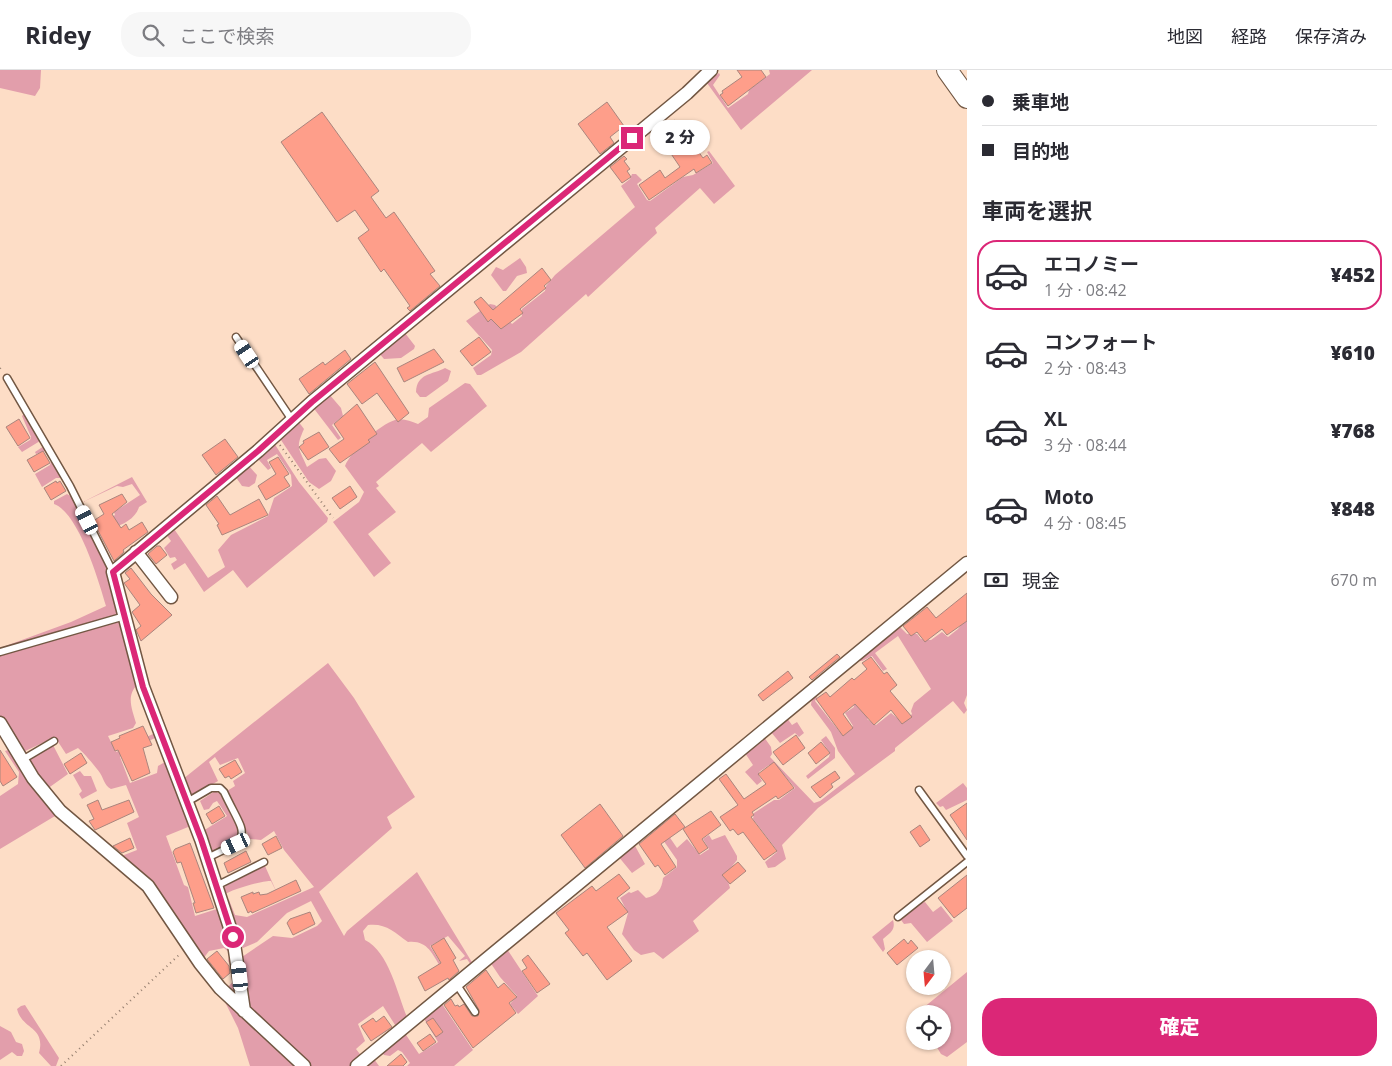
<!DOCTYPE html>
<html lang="ja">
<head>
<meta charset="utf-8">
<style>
	body { margin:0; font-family:"Open Sans","Noto Sans JP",sans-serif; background:#f7f7f7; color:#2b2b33; height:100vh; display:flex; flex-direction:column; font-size:19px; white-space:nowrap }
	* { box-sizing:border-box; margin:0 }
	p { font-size:16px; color:#7c7c81 }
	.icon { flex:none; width:28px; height:28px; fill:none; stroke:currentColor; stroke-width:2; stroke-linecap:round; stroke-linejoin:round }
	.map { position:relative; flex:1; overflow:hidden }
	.sheet { display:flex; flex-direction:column; background:#fff; width:425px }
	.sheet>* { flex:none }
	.hud { display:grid; align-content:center; height:110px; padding:0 15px; background:#fff }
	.needle { width:32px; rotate:196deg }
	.fabs { position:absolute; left:906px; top:880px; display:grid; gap:10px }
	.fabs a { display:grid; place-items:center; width:45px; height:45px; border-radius:50%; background:#fff; box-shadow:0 1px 4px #0004; font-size:25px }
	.end { position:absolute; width:22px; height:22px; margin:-11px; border:6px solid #db2777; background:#fff; box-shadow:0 0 0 2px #fff }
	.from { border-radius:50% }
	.bubble { position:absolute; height:35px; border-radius:18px; background:#fff; box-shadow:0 1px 4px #0004; font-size:16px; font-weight:800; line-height:35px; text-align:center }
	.car { position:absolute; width:15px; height:30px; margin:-15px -8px; border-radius:6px; box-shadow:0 0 4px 1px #0007; background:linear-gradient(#fff 24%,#345 0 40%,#fff 0 76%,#345 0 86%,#fff 0) }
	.hud b { display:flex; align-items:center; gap:18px; height:48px; font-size:19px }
	.hud b+b { border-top:1px solid #e1e1e2 }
	.hud i { width:12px; height:12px; background:#2b2b33 }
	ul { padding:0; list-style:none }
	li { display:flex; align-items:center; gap:15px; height:70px; margin:0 10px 8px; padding:0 5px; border:2px solid transparent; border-radius:20px }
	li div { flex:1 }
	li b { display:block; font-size:19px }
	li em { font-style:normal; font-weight:800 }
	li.on { border-color:#db2777 }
	li>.icon { width:45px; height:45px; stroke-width:1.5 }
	h2 { padding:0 15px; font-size:22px; line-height:60px }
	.pay { display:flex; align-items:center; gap:12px; height:55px; padding:0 15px; font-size:19px }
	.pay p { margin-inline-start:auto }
	.cta { display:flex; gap:10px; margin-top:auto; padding:10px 15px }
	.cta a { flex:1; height:58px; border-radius:20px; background:#db2777; color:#fff; font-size:20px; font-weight:800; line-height:58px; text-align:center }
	header { display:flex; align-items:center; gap:30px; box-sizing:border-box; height:70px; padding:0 25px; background:#fff; border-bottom:1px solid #e1e1e2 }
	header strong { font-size:24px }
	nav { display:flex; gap:28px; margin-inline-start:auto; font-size:18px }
	.search { width:350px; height:45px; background:#f7f7f7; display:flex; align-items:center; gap:12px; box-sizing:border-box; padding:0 18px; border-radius:20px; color:#7c7c81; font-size:19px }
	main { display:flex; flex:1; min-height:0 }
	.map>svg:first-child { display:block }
	.green { fill:#e29eab }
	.building { fill:#fe9e8a; stroke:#aa857d }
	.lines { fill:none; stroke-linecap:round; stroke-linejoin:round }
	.service-casing { stroke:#725743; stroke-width:9 }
	.minor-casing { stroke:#725743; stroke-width:15 }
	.primary-casing { stroke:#725743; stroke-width:22 }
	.path { stroke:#937d6d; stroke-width:2; stroke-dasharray:1 4; stroke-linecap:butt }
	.service { stroke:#fff; stroke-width:6 }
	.minor { stroke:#fff; stroke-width:12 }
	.primary { stroke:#fff; stroke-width:20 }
	.route { stroke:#db2777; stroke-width:6 }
</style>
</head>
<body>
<header>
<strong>Ridey</strong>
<div class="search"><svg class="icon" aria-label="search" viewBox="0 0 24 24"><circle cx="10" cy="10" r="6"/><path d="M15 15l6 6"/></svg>ここで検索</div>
<nav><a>地図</a><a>経路</a><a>保存済み</a></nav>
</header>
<main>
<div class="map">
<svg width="967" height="996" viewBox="0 0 967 996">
	<rect width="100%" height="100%" fill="#fdddc6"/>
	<path class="green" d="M0,0H41L40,18L35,26L0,18Z
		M769,0H812L741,60L707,13L719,3L720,5L713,15L728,38L748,24L749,20L770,4Z
		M709,81L735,116L714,134L700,118L655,158L657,163L588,227L586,224L521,282L481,305H477L473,298L491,285L492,280L466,251L490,234L495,235L512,254L522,246V239L545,221L546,216L555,205L635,137L621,116L630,109L632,104H636L642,110L637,114L647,130L650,131L683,107L693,105L713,93L707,82Z
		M520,188L526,197L527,203L517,206L506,221H503L491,205L496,197L503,200Z
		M405,263L415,276L414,279L401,288L384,289L379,283Z
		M445,298L451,301L448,311L426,327H420L416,322C417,303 432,305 445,298Z
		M465,313L470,314L487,336L431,382L422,373L376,412L379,416L376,418L396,442L368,464L391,493L374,507L333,452L359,432L364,422L345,396C351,381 379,355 395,350C403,348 410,351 418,354L428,347L429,338Z
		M329,324L341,338L343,346L332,355L341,368L338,370L315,340V335Z
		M24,344L40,371L22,382L18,377L30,370L31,367L22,346Z
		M298,351L304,359C295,379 299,378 307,397L319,389L326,388L336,401L331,411L319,419L309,412L279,367Z
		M274,373L299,412L328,448L327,452L247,518L233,500L204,522L185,493L174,500L171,494L177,490L175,487L170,488L164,478L171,471L165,463L172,456L208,508L225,497L218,480L231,465L268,446L274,428L292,416L291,405L277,384L267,390L271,398L268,400L259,390L258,385Z
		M44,376L62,408H56L42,417L35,404L50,395L51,391L45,381L36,384L35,382Z
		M248,395L257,405L255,413L249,417L242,416L235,406Z
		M132,407L147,432L139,437C136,448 123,455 112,458L105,452L115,445L114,442L140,425L132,414L123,417L117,416L83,432Z
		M67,424L72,427L111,502L118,544L0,578L71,552L106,536C99,512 79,443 54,434V431Z
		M967,547V625L964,633L967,640L964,644L953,631L895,678V681L818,738L782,775L786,789L775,797L768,798L765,792L777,782L776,779L753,749L754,743L774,730H779L795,718L785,706L780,707L769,695L759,702V706L762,711L757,715L745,702L753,695L745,683L764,667L771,677L772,684L770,687L814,733L820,731L855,704L838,681L831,662L811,635L812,627L815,624L817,627L815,631L839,661L843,663L853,656L845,643L854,637L853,633L878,639L867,649L876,655L891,643L903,653L912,644L911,641L914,633L931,619L898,566L875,583L887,599L883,601L872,586L862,591L856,590L899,556L907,564H917L921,569L931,570L942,562L948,567L958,559Z
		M119,551L137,615C126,626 132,639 136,653L133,658L108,666L116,682L157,662L160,671L157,672L155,668L122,684L120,687L130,713L157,703L158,696L165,692L193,755L166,766L184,815L188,817L195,846L220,838L235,902L228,891L230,883L224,878L209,881L203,889L119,787L137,780L127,753L139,747L126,715L111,719C104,715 104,709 100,703C96,697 83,682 78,678L66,684L55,667L21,683L0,648V585L58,566Z
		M328,593L354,628L415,727L387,747L392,758L319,822L344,866L347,861L417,802L473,894L471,895L467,889L459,891L465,886L448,866L430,876L443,897L441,898C432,883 427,870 408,872C394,862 386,853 368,855L363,861L365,870C389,882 397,923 407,947L397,958L383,936L358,954L365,971L356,979L366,992L374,989L379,996H250L238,958L223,928L226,919L242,902V887L273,866L292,868L317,856L322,851L311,831L287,843L257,872L243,878L239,875L226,829L229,830L235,845L247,847L314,817L284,780L274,761L261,770L250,769L248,765L227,721L235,716L233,711L245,703L238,688L220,695L215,687L209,692L218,711L192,726L189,725L183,709Z
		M787,648L792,655L797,652L804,663L799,667L795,663L780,673L771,662Z
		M826,666L835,678V688L808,709L806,706L829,687L830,683L821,670Z
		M53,675L68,704L47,719L29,690Z
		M8,680L53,739L55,746L0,779V726L18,714L19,702L5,681Z
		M80,701L84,706H91L97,721L82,729L79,724L82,721L73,705Z
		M963,713L967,718V730L946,740L943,736L940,737L936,733Z
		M215,721L220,724L239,761L237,770L212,783L210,781L203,761L227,746L217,731L213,733L209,739L204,740L200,731Z
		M660,753L677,778L687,769L700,785L709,779L703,769L709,765L712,770L725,765L737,786V790L726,804L730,818L693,851L699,861L663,889L654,882L641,885L634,880L622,864L628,843L620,828L629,822L631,823L638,820L646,828C657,826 662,819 663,808L677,797V790L654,757Z
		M634,774L645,794L632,803L618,786Z
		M263,796H265L277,823L271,811C264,810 230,820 224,825V818L227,814Z
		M925,832L933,842L941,836L953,851L927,872L911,853L904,854L901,850L918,834Z
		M893,850C896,860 890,863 883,869L885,879L883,882L872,867Z
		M507,879L538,926L518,944L510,934L517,926L500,907L490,892Z
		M967,902V972L947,987L941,984L933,971H942V944L917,943Z
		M442,934L473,980L454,996H407L410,993L402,982L398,980L390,986L384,985L380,980L404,962L419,984L438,972L423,947Z
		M25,935L59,988L56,996H51L39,983C46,956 22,960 17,939L21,936Z
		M0,956L11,962L16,972L22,974L24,981L22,986H17L12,982L0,990Z"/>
	<path class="building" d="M737,0H761L766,7L728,36L720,25L723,23L722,21L742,7Z
		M607,32L624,56L610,67L614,73L600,84L578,54Z
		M322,42L379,121L371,127L386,148L394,142L435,201L430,204L440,216L410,241L407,238L410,236L384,199L381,202L358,168L369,160L355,140L337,152L281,72Z
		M675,50L703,88L707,85L712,93L696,103L694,99L649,130L639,115L660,100L665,108L680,97L657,63Z
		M624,86L627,89L624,91L630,99L627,101L631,107L622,113L610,97Z
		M542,198L551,210L544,216L546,218L520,239L523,243L501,259L491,249L488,252L474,232L481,227L493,240Z
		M479,267L491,282L472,296L460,281Z
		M434,279L444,292L404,312L397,298Z
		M345,280L351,289L309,324L299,309L323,292L325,295Z
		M375,292L409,343L398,352L377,323L362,334L347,314Z
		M357,334L377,364L368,370L370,372L340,393L329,379L344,369L334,354Z
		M19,349L30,368L18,376L6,357Z
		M319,362L329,377L308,390L299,377L304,373L303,371Z
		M225,369L238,387L216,405L202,385Z
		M43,381L50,393L34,402L27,390Z
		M278,387L289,404L284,407L290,416L266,430L258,416L276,404L269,392Z
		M56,411L57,413L60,411L66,421L51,430L44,418Z
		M350,416L357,427L340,439L332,428Z
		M122,424L127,432L112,444L121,458L126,454L129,460L142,452L148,462L123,480L124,482L114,491L93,451L104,444L99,435Z
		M217,426L230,445L259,429L268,445L222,465L217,455L219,454L206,435Z
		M157,476H160L167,485L156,494L148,484Z
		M131,498L151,524L172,545L141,571L136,560L141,556L132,542L140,535L124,513L130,509L125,503Z
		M967,523V551L947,565L942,559L925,572L917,562L911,566L903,556L927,537L936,548Z
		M837,584L840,587L812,610L809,607Z
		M871,587L884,604L887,602L897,615L890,621L912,647L902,654L891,640L874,655L855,634L843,644L853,658L843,666L816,629L826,622L830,627L852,608L854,610L867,599L862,593Z
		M788,601L793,608L763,631L758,625Z
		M143,656L152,675L143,678L150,703L132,711L118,680L115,681L111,672L120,668L119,666Z
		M796,665L805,678L783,695L773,682Z
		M821,672L830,683L816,694L808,683Z
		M0,680L17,707L3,716L0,711Z
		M81,683L87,693L70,704L64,694Z
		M235,690L242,702L231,709L229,706L225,708L219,699Z
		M774,692L794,718L778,729L776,726L752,742L754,745L751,747L777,781L764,790L743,762L738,765L733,759L730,761L720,747L738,735L719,709L726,704L744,729L766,714L758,704Z
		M835,701L840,708L831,714L833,717L820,728L811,717Z
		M98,730L102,740L129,730L134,742L95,760L89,751L94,749L87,735Z
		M967,733V770L950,745Z
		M600,734L623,766L585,798L561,765Z
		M219,736L225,746L212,754L206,744Z
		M711,741L721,755L702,769L708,778L699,784L683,759Z
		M675,744L685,757L661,774L676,797L665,805L658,795L655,797L639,774Z
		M920,755L930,770L920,777L910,762Z
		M276,766L282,778L268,785L262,774Z
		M130,768L134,778L122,783L113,776Z
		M190,773L214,838L196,843L193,833H195L181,792L177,793L173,782L175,779Z
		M246,781L251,792L228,803L224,793Z
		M738,792L746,801L730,814L722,805Z
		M619,804L630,818L617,828L628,842L607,857L632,891L607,910L587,883L583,886L565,863L569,860L556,843L592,816L596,821Z
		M967,805V838L954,848L938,828Z
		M296,810L301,821L252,843L251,841L248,843L241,827L253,822V824L259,822L260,825L267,824Z
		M310,842L315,854L293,865L287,853L290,849Z
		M444,868L456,888L453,890L459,901L449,910L448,908L425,921L418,907L441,893L431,876Z
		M904,869L908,874L911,870L918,878L897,895L887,883Z
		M217,881L229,896L230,903L223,909L207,889Z
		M528,885L550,914L537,923L522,901L527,898L522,890Z
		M486,900L498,918L504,913L517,927L509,933L516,943L473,978L444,935L451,929L455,936L458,935L459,937L464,934L472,946H478L479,940L466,917Z
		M384,946L392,957L371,971L361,956L373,948L376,952Z
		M433,948L443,962L436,967L426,952Z
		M430,964L436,972L423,981L417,973Z
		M401,984L407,992L403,996H387Z"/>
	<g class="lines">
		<g class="service-casing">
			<path id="service" d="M236,267L292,350
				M7,308L70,416L113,502
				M0,582L125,546
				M22,690L54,671
				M919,720L967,786
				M187,732L211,718H220L224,722C245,767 256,765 207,788
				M216,816L264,792
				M898,847L967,792
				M457,915L475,942"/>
		</g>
		<g class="minor-casing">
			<path id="minor" d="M136,482L171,527
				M0,653L33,708L60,741L148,816L200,893L220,918L304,996
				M244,941L233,867L201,769L143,617L113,502L258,381L312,332L687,23L711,0
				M357,996L967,493"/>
		</g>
		<g class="primary-casing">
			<path id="primary" d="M947,0L967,28"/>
		</g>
		<path class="path" d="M0,298L3,302
			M280,375L333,448
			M61,996L181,883"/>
		<use href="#service" class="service"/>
		<use href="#minor" class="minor"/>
		<use href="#primary" class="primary"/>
	</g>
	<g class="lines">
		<path class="route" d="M233,867L201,769L143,617L113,502L258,381L312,332L632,68"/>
	</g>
</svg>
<div class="fabs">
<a><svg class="needle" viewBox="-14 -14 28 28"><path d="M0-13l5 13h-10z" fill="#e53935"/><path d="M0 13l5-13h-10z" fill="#7c7c81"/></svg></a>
<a><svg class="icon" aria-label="locate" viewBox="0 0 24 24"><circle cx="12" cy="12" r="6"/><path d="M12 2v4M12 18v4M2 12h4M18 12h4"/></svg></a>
</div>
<i class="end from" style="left:233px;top:867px"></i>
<i class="end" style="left:632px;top:68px"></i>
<div class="bubble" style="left:650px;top:50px;width:60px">2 分</div>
<i class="car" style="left:247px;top:284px;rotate:326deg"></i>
<i class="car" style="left:87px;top:450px;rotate:333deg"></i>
<i class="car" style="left:236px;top:774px;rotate:245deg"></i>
<i class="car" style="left:240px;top:906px;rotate:354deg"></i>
</div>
<section class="sheet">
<div class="hud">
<b><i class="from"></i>乗車地</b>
<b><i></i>目的地</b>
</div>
<h2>車両を選択</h2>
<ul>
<li class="on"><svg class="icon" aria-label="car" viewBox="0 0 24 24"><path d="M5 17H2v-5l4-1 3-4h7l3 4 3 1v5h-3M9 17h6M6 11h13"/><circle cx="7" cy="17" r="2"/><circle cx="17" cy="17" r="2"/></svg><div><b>エコノミー</b><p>1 分 · 08:42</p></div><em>¥452</em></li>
<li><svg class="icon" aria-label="car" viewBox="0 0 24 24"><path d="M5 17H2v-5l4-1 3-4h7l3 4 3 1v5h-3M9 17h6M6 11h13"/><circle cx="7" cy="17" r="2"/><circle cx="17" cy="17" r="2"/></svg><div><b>コンフォート</b><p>2 分 · 08:43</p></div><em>¥610</em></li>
<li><svg class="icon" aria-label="car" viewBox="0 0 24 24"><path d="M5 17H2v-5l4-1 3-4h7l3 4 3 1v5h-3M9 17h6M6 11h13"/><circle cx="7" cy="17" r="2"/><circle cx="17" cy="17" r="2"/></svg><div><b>XL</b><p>3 分 · 08:44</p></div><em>¥768</em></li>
<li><svg class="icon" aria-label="car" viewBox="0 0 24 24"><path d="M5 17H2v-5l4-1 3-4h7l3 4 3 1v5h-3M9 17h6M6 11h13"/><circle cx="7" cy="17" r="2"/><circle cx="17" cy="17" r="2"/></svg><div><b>Moto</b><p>4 分 · 08:45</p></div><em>¥848</em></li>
</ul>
<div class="pay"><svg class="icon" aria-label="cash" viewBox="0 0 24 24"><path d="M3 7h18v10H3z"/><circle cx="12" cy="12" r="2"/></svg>現金<p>670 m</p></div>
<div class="cta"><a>確定</a></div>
</section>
</main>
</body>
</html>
